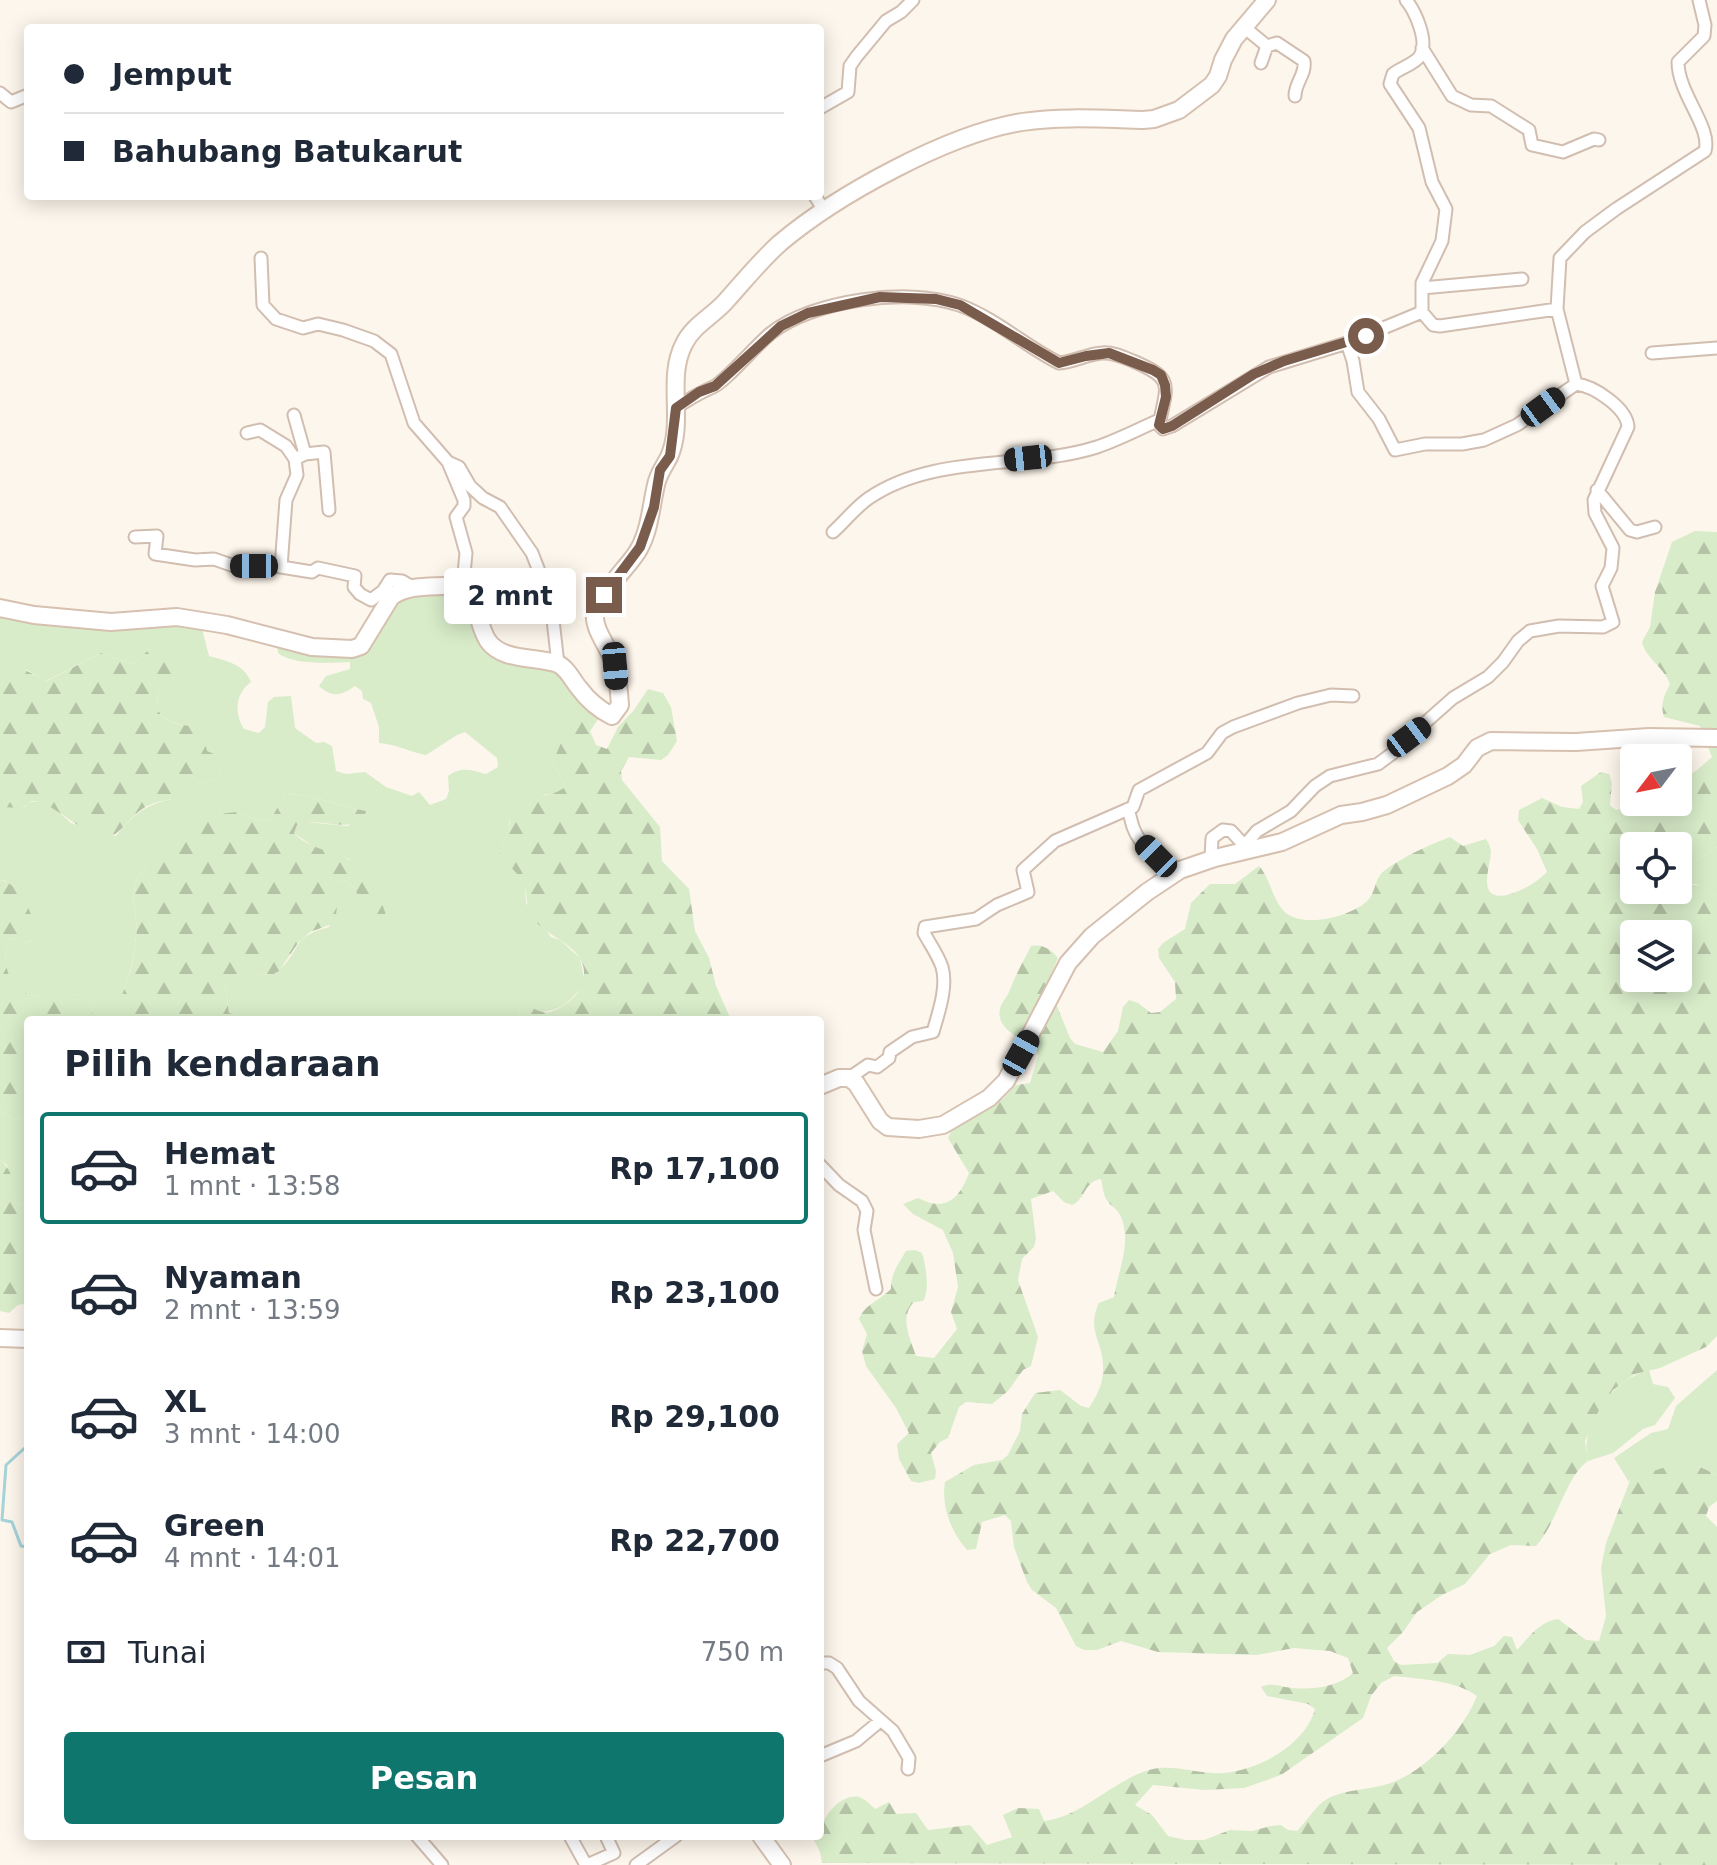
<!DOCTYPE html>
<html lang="id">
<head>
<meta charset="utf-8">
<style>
	body { margin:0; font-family:"DejaVu Sans",sans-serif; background:#f2f2f3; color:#1f2937; height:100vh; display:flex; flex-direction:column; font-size:30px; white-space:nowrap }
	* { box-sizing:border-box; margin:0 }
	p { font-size:26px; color:#747a83 }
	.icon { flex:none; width:44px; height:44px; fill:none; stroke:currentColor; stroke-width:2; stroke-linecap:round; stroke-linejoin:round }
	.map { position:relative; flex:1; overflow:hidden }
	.details { position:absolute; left:24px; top:1016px; width:800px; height:824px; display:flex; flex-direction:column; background:#fff; border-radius:8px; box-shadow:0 4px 20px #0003 }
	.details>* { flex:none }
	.guide { position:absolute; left:24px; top:24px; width:800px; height:176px; border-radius:8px; box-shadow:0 4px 20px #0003; display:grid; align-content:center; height:176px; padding:0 40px; background:#fff }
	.needle { width:52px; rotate:238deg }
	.controls { position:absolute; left:1620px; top:744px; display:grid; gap:16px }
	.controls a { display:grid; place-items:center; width:72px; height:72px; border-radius:8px; background:#fff; box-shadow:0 4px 20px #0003; font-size:40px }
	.end { position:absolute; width:36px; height:36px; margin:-18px; border:10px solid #7a5c4d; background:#fff; box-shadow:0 0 0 4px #fff }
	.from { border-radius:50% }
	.bubble { position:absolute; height:56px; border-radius:8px; background:#fff; box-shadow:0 4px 20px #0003; font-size:26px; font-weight:800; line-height:56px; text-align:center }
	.car { position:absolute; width:24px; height:48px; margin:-24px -12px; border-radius:10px; box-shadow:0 0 6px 2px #0007; background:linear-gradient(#222 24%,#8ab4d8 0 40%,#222 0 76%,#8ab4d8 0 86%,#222 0) }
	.guide b { display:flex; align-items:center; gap:28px; height:76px; font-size:30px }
	.guide b+b { border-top:2px solid #e0e1e3 }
	.guide i { width:20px; height:20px; background:#1f2937 }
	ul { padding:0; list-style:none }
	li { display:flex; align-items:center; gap:24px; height:112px; margin:0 16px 12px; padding:0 24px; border:4px solid transparent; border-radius:8px }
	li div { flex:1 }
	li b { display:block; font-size:30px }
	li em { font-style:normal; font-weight:800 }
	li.selected { border-color:#0f766e }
	li>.icon { width:72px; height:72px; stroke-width:1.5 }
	h2 { padding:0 40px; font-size:36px; line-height:96px }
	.pay { display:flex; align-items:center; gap:20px; height:88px; padding:0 40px; font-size:30px }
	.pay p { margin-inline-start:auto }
	.cta { display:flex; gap:16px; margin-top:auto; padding:16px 40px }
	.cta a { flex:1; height:92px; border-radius:8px; background:#0f766e; color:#fff; font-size:32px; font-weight:800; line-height:92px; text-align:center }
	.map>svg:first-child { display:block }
	.grass { fill:#d8ecc9 }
	.forest { fill:url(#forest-firs); fill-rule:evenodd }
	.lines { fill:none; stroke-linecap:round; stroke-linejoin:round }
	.stream { stroke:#a5d3da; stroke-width:3 }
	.street-casing { stroke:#d1beb0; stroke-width:15 }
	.secondary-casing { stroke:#d6c0b0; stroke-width:20 }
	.street { stroke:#fff; stroke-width:11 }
	.secondary { stroke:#fff; stroke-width:16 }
	.route { stroke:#7a5c4d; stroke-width:10 }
</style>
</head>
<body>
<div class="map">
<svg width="1717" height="1865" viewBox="0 0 1717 1865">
	<defs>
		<pattern id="forest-firs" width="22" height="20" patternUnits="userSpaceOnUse" patternTransform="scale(2)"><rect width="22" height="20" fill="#d8ecc9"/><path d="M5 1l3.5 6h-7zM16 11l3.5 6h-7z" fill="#b4c2a5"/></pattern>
	</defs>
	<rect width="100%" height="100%" fill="#fdf6ec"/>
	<path class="grass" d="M451,592L464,595L481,635L558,670L587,703L553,762L566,786L560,792L544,795L509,819L510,828L501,846L525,886L526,903L551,937L560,940L580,958L585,983C571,1001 559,1013 535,1012L529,1006L519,1011L520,1020H263L229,1013L225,986C231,982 240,976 247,974C257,972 270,979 278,971C302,951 289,937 329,927L340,881L348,882L354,888L380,934L350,859L314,847L294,833L297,825L305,822L348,826L366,811C339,806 312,794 285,794L271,819L260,821L236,812L153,857L137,878L133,896L137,929L132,965L122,995V1020H92V1009L85,994C69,995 50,999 34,996C7,991 0,960 9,938L25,943L33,940L6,881L0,880V807H24L31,802L39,801L54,808L71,823L116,836C139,807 152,802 188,796L197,784L221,778L223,758L206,751C201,710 176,738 157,709L158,692L162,686L153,646L133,664L101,653L46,681L27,670H0V615L154,624L202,629L209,656C227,661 244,664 251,682C235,694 234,713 244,729L259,733L265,727L268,702L274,697L291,696L295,728L316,743L324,742L332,746L336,771L346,774L365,772L386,787L412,796L419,792L430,805L446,799L449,791L448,776C461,766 471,770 486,774L498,767L497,758L465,732L457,735L426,755C409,752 397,744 379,743V727L371,703L363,699L362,691L355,686C341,696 332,698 319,686L326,676L350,669V662C331,663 292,665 278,653L277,644L358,650L400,597Z
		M1717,847V896L1696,884H1687L1684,877L1691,864Z
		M0,1111L12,1118L28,1120V1205L18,1204L13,1198L7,1165L0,1160Z
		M1649,1370L1653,1384L1668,1387L1675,1398L1655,1425L1643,1429L1613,1453L1588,1461C1579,1423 1612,1380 1649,1370Z
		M1717,1370V1475L1698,1466L1631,1478L1629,1482L1614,1458L1651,1433L1668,1429L1676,1406Z"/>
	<path class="forest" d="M1695,531L1717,532V847L1691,864L1684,877L1687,884L1703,886L1717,896V1336L1706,1347L1660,1368L1635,1374L1613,1390L1599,1410L1585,1441L1588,1461C1565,1477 1558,1522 1536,1546L1511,1545L1490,1554L1465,1584L1442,1595L1417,1612L1403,1632L1387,1648L1394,1661L1401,1665L1437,1663L1448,1654L1470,1655L1494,1646L1504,1636L1512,1637L1517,1650C1528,1638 1540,1621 1558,1619L1586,1640L1599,1641L1606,1616L1601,1568L1606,1543L1631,1478L1669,1466H1698L1717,1475V1501L1709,1507L1706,1516L1717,1527V1865L822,1863L820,1852L812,1836H820C820,1819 840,1793 859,1797C865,1799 870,1804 875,1809L889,1802L896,1814L916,1813L928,1830L970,1825L987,1845L1012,1837L1003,1815L1018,1808L1039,1809L1044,1821C1082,1817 1112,1781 1149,1770C1172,1763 1200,1775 1223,1773C1259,1770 1305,1745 1315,1709L1308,1704L1267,1696L1261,1687C1273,1682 1280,1687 1292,1688C1312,1690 1338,1687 1353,1673L1348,1658L1330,1651L1294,1648L1257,1655L1158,1652L1121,1641L1097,1650H1084L1076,1646L1056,1608L1032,1590L1027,1582L1014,1547L1011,1521L1005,1515L982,1522L976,1549L967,1550C951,1532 941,1506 945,1482L974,1465L1002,1460L1008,1455L1020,1431L1022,1414L1035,1393L1060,1390L1081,1406L1089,1408C1097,1395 1104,1383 1103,1366C1103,1341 1086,1331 1099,1303L1114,1297C1118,1271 1132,1243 1121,1217C1118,1210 1114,1208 1109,1203C1103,1197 1103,1187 1101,1179C1083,1182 1086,1199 1072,1205L1064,1202L1053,1191L1031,1199L1036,1239L1034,1247L1022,1259L1018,1280L1038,1337L1031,1366L1023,1370L1008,1391L992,1404L966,1402L959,1407L948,1438L940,1442L931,1453L936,1471L935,1479L919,1483L911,1481L899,1459L897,1444L909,1433L896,1408L866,1366L862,1351L867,1334L859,1319C866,1303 878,1302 891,1289C890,1275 899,1263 906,1251L915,1250L922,1253C926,1265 930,1291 923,1301L914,1302C899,1317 910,1338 916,1356L934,1358L957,1329L951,1312L958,1287L953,1253L946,1237L943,1230L913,1214L903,1204L918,1198C945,1212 959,1200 969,1173L948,1138L952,1130L1004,1098L1016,1085L1030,1083L1038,1056L1036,1047C1023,1040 995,1029 1000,1009C1001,1003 1007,997 1009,992C1015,976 1023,962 1031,946C1042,944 1051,949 1058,958L1051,974L1057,1006L1070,1038L1075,1044L1103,1052L1118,1031L1123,1007L1129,1000L1138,1003L1151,1013L1160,1012L1176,999L1175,982L1159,958L1158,949L1163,943L1185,929L1191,903L1210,884H1235L1259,866C1271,879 1272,901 1286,913C1305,928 1349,917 1366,902C1376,894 1374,879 1384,871C1404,856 1427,846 1450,837L1463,846L1486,839C1489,844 1490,846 1491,851C1491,865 1475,902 1507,895C1522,891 1536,883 1547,872L1537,849L1518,820L1519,810L1542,798L1562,807L1579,809L1583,802L1581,786L1601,772L1609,774L1612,783L1610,805L1616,810L1642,802H1678V782L1697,770L1712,757L1700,726L1664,717C1660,704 1664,696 1670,684C1664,667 1646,659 1642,642L1650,627L1655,592L1672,542ZM1634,846H1678V890H1634ZM1634,934H1678V978H1634ZM1394,1676C1419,1679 1456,1680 1477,1696C1464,1729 1428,1769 1393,1782C1374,1790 1344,1789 1327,1799C1316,1805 1306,1822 1297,1831L1288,1830L1281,1825L1271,1826L1252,1831L1230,1830L1204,1840H1185L1168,1836L1152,1815L1135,1805L1153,1785L1205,1790L1244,1788L1281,1775L1363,1718L1371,1696L1381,1683Z
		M153,646H170L179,650C180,669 167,679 158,692L157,709C176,739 201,709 207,751L223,758L227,766L221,778L197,784V793C181,800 163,798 147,806C127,817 124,834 101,841C88,833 47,802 37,801C27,801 33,802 25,806C19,809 8,807 0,807V670L19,667L47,681L101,653L133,664Z
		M648,689L663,693L671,707L677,741L668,755L661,760L629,757L621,771L622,780L660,827L662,861L689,889L695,931L709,958L716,986L731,1020H520L519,1011L522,1002C542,1013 545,1018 567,1003C585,991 591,967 574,951C560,937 542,933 531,915C525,905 528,894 524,885C519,874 509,865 500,857L501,846L510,828L509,810C522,792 551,801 566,786L553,762L576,707L587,703L599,718L590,731L596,745L607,749L618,727L634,710Z
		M285,794C312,794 339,806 366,811L364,819C343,833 319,816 297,825L294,833C310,850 333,850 352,861C368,870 391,915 389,934L380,935L354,888L348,882L340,881L335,923L310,932L298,943L279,971L272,975L247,974L225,986L229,1013L263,1020H122V995L132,966L137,929L133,896L137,878L153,857L220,814L236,812L260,821L271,819Z
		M0,880C21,883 39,922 33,940L24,943L9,938C0,960 8,991 34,996C50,999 70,994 86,994L92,1009V1020H28V1120L12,1118L0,1111Z
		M0,1160C11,1168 16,1185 13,1198L18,1204L28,1205V1303L18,1305L9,1313L0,1311Z"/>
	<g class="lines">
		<path class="stream" d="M28,1445L6,1465L2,1520L12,1522L21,1546L28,1547"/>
		<g class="street-casing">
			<path id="street" d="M1245,23L1250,32L1267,46L1261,63
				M1267,46L1277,43L1304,61C1306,75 1295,82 1295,96
				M1422,48L1452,96L1471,105L1491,106L1529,130L1532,145L1563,152L1594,139L1599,140
				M0,93L11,102L28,95
				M820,108L848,92L850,66L857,56L886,21L901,12L913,0
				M815,196L825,212
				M261,258L263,305L276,319L303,328L318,324L343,330L374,341L391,354L414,423L448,462L464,500V506L456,517L466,553L463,584
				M1422,288L1522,279
				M1422,312L1433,325L1440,326L1557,309
				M1652,353L1717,348
				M1576,384L1557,309L1560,258L1585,232L1616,209L1705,151C1712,127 1678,94 1678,62L1704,36L1705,25L1699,0
				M676,408C690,398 697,394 713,387C725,382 757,344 771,333C813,300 908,287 959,305C995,318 1025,346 1059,363C1074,362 1087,354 1102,353C1113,352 1123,357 1133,361C1175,379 1167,384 1159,425L1163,429L1172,426L1269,367L1347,343L1422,312V283L1442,241L1446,209L1432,182L1419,128L1390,84L1393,74C1400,68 1415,64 1420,56C1429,41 1415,11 1406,0
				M294,415L305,454L299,457
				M247,433L260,430L286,446L295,459L297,475L286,500L281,567
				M305,454L324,452L329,510
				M448,462L459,467L470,486L483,498L500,507L532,553L539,571L542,602L553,620L558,664
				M1597,490L1630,530L1637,532L1655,527
				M833,532C845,521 856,507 869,498C935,453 1024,470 1097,447C1118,440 1139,429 1159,420
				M135,537L157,536L155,554L195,560L214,559L234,566H275L312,572L318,568L355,576L354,587L360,594L371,600L383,591L390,580L402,581L412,587
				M1128,809C1130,815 1131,821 1133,827C1140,848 1163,861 1180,870
				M1239,852L1257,831L1291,811L1315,786L1330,776L1378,764L1397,750L1409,737L1453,698L1488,677L1503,662L1518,641L1530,631L1559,626L1603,627L1613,622L1602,586L1611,568L1613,548L1595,513L1594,500L1628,427C1627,408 1594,386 1576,384L1517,425L1484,440L1462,444H1425L1395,450L1379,419L1358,392L1353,361L1347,343
				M1211,859L1212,838L1223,830L1231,831L1244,845
				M849,1078L868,1065L877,1067L889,1058L890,1052L912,1037L933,1032C938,1014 948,987 942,967C938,955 930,944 924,933L925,927L976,919L997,905L1028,892L1023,870L1055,841L1133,807L1139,790L1207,753L1222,733L1233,727L1298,703L1331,695L1353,696
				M820,1165L839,1185L862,1201L867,1211L864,1230L876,1289
				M820,1663H829L837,1668L859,1701L893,1731L909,1758L908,1769
				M820,1756L856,1741L880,1721
				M417,1836L442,1865
				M570,1836L586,1865
				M587,1865L614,1853L606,1836
				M636,1865L676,1836"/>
		</g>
		<g class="secondary-casing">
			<path id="secondary" d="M0,608L34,615L111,622L177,617L227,625L312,647L352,649L361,646L391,597C411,582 439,589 463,584C479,600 476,622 488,641C503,662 537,656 558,664C567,668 573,681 579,688C587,699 600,710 612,716L620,705C619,692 618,676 614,663C609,647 593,630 595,613C596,596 630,566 639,549C650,529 651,506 656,485C658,474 664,467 669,457C685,422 666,378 684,344C693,325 713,316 726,301C744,281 760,261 780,243C837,195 948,134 1022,122C1063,116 1103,119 1143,120L1154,119L1179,110L1212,85L1218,76L1223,60L1234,39L1267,0
				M820,1086L839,1078H849L856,1083L880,1121L888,1127L919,1129L943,1125L989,1098L1006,1081L1068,963L1092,936L1147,892L1180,870L1215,858L1282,842L1341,815L1362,812L1387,805L1448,776L1464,765L1477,748L1491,741L1576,742L1649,737L1717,738
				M0,1338L28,1339
				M761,1836L782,1865"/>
		</g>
		<use href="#street" class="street"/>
		<use href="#secondary" class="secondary"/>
	</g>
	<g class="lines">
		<path class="route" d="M604,595L640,547L654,507L660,470L670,456L676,408L699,392L715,386L781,326L808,313L880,297L936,299L960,305L1059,363L1086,356L1109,353L1153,370L1161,375L1165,385L1166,397L1159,425L1163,429L1172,426L1254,374L1284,361L1366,336"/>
	</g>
</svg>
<div class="controls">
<a><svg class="needle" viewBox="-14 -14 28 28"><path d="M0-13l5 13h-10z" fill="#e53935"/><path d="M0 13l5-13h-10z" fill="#747a83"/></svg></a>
<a><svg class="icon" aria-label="locate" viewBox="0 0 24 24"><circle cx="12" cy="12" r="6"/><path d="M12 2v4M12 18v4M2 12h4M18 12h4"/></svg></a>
<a><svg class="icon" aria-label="layers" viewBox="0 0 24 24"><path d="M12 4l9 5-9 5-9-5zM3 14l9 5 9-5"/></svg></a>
</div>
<i class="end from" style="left:1366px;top:336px"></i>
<i class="end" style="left:604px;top:595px"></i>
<div class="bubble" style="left:444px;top:568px;width:132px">2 mnt</div>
<i class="car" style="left:1543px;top:407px;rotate:54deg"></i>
<i class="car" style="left:1028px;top:458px;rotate:264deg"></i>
<i class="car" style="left:254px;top:566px;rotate:270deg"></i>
<i class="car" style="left:615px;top:666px;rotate:175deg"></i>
<i class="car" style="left:1409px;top:737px;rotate:53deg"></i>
<i class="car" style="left:1156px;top:856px;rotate:315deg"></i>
<i class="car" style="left:1021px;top:1053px;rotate:29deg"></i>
<div class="guide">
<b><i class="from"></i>Jemput</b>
<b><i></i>Bahubang Batukarut</b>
</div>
<section class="details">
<h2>Pilih kendaraan</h2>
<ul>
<li class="selected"><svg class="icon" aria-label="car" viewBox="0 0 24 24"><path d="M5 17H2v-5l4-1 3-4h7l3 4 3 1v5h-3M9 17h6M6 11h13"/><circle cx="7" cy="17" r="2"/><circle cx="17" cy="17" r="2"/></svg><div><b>Hemat</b><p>1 mnt · 13:58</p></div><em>Rp 17,100</em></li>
<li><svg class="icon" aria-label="car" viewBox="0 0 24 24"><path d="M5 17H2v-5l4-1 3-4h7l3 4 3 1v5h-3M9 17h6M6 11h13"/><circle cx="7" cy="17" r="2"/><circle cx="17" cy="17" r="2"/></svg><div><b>Nyaman</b><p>2 mnt · 13:59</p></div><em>Rp 23,100</em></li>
<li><svg class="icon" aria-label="car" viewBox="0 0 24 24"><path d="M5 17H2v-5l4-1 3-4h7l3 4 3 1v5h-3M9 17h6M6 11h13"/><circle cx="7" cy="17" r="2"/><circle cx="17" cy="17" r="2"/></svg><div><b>XL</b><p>3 mnt · 14:00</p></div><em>Rp 29,100</em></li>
<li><svg class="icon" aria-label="car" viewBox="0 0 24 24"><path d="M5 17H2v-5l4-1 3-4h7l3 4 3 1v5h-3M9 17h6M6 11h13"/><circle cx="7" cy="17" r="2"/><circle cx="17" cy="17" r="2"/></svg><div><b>Green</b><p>4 mnt · 14:01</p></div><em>Rp 22,700</em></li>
</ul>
<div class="pay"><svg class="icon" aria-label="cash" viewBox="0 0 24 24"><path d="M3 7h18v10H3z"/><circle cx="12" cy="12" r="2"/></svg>Tunai<p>750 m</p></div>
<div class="cta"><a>Pesan</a></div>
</section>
</div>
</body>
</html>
